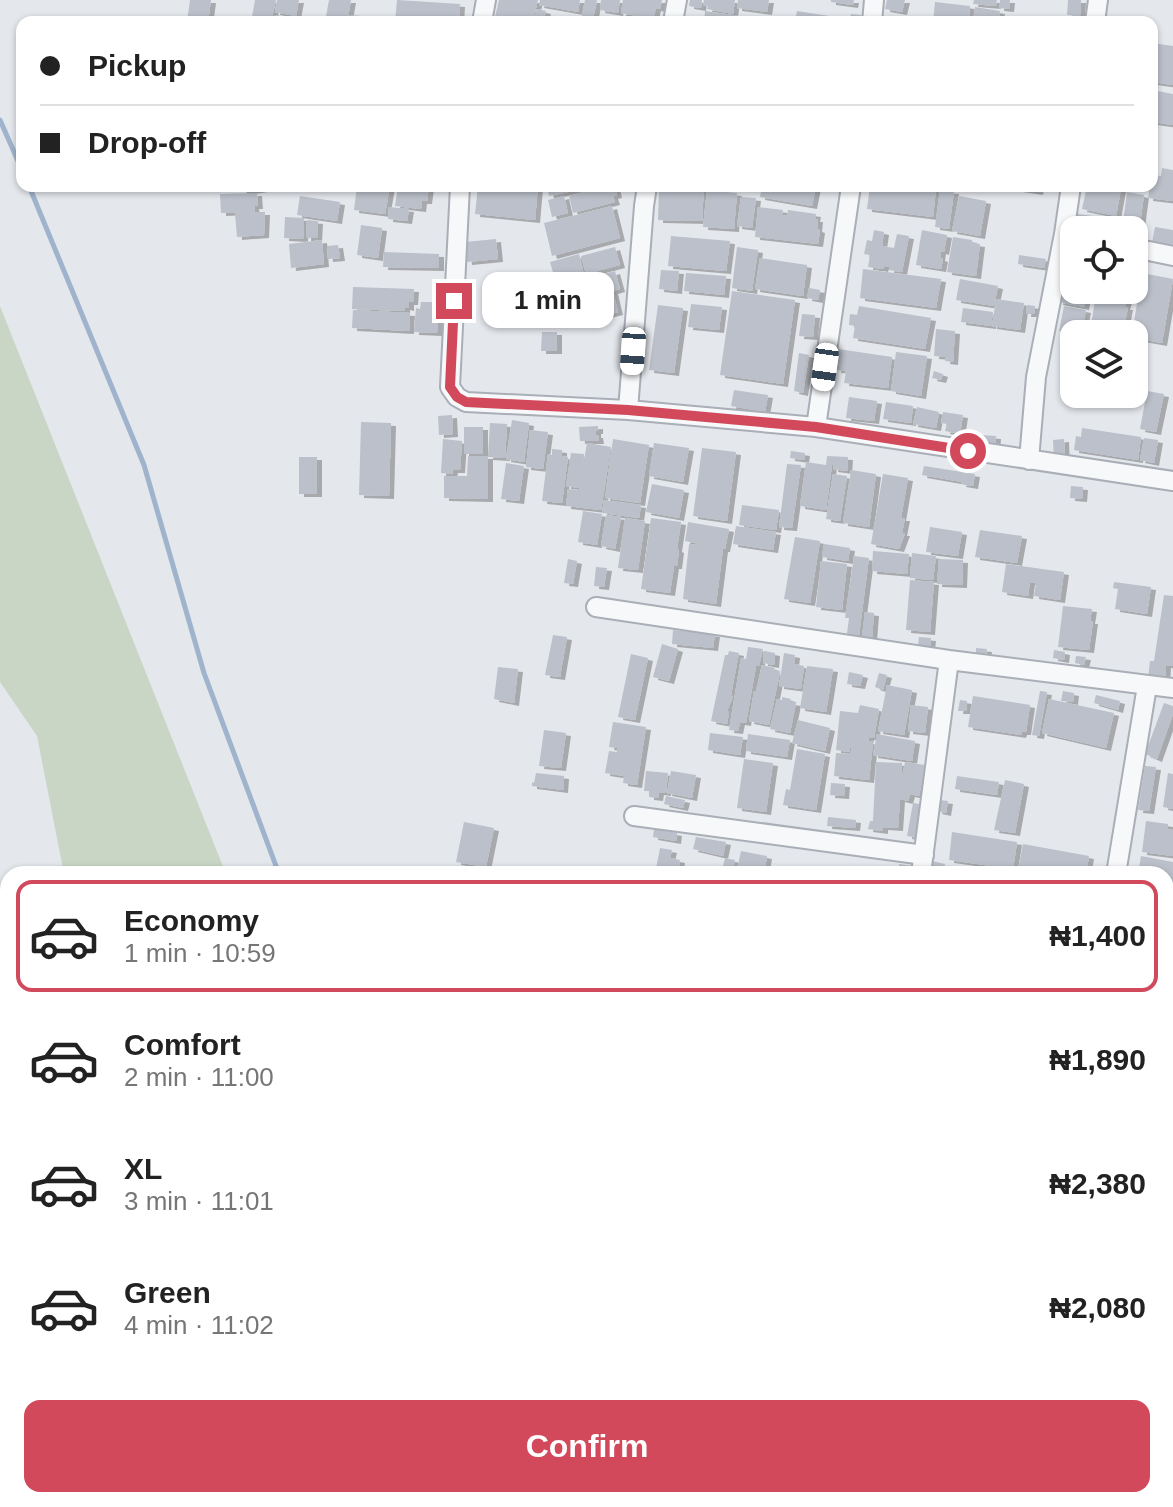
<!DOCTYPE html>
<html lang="en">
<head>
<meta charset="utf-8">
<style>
	body { margin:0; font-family:Helvetica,sans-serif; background:#f6f6f6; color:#222; height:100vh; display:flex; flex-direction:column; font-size:30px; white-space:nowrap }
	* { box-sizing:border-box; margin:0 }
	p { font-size:26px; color:#767676 }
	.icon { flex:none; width:44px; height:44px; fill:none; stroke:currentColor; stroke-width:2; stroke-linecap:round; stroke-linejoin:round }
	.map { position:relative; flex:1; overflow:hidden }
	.sheet { position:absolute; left:0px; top:866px; width:1174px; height:642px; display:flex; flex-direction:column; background:#fff; border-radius:24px 24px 0 0; box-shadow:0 2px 6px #0004 }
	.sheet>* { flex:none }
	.top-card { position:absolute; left:16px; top:16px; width:1142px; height:176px; border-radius:16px; box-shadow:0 2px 6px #0004; display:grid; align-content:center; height:176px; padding:0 24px; background:#fff }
	.tools { position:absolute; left:1060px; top:216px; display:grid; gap:16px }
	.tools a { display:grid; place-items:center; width:88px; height:88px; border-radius:16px; background:#fff; box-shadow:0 2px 6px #0004; font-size:40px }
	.end { position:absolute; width:36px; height:36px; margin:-18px; border:10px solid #d1495b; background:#fff; box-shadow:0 0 0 4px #fff }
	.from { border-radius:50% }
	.bubble { position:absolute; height:56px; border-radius:16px; background:#fff; box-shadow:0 2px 6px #0004; font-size:26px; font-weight:700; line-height:56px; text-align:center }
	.car { position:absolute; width:24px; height:48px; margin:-24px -12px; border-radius:10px; box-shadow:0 0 6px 2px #0007; background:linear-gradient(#fff 24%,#345 0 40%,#fff 0 76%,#345 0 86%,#fff 0) }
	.top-card b { display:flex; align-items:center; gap:28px; height:76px; font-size:30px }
	.top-card b+b { border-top:2px solid #e0e0e0 }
	.top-card i { width:20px; height:20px; background:#222 }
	ul { padding:14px 0 0; list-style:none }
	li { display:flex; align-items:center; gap:24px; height:112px; margin:0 16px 12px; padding:0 8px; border:4px solid transparent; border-radius:16px }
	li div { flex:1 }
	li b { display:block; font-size:30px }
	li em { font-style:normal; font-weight:700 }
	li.selected { border-color:#d1495b }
	li>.icon { width:72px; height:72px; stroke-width:1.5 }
	.button { display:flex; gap:16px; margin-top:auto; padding:16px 24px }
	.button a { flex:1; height:92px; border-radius:16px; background:#d1495b; color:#fff; font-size:32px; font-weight:700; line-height:92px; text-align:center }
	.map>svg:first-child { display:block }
	.green { fill:#c9d6c5 }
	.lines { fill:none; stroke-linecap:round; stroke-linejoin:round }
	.stream { stroke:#9fb4cc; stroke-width:5 }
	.building { fill:#bbc0ca; filter:url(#shadow) }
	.street-casing { stroke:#a9aeb7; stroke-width:22 }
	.street { stroke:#f7f8fa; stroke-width:18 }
	.route { stroke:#d1495b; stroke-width:10 }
</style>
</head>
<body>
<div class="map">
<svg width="1173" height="1507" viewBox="0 0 1173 1507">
	<defs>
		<filter id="shadow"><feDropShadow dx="5" dy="3" stdDeviation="0" flood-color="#0004"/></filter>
	</defs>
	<rect width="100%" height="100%" fill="#e4e7ec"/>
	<path class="green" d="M0,306L226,874H64L37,736L0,682Z
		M187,1500H310L311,1507H188Z"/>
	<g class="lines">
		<path class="stream" d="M0,120L22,170
			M29,186L144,465L204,673L279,874
			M337,1500V1507"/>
	</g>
	<path class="building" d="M190,0H211L208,22H187Z
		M255,0H276L271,22H251Z
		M277,0H299L296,16L275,12Z
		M329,0H351L347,22H325Z
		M397,0L460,4L459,22H395Z
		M499,0H538L536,8L525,6L536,9L533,22L494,21Z
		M540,0H580L578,12L539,5Z
		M585,0H597L593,19L582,16Z
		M601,0H620L618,13L600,10Z
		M623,0H662L660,9L656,8L653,19L621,13Z
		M690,0H702L701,8L689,6Z
		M704,0H735L733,14L707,9L708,6L703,5Z
		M738,0H769L767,12L737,8Z
		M831,0H854L853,5L831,2Z
		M887,0H905L902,12L885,9Z
		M974,0H997L996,6L973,4Z
		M1000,0H1010L1009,9L999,8Z
		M1068,0H1081L1080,16L1067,15Z
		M935,2L970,6L969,22H933Z
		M975,7L1000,11L998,22H973Z
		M537,9L546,11L543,22L535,20Z
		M705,11L746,17V22H704Z
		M797,11L849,19L848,22H795Z
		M851,14L861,15L860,22H850Z
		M275,15L294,18V22H274Z
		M350,15L372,17L371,22H349Z
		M546,16L571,21V22H545Z
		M749,16L776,20V22H748Z
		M1152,43L1173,46V85L1152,82Z
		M1152,90L1173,94V125L1152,122Z
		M1162,168L1173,170V201L1148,198L1150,186H1152V175L1161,176Z
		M241,186H263V189L242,192Z
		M357,186H390L385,214L354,210Z
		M398,186H429L427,201H422L421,209L395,206Z
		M478,186H538L535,220L475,214Z
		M547,186H592V187L549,196Z
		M607,186H615L617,195L613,196L615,202L573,213L569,196Z
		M659,186H704L702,221L658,220Z
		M762,186H816L812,206L760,197Z
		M870,186H912L936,189L933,217L867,209Z
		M1011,186H1039L1038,192L1011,188Z
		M1087,186H1105L1121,189L1116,216L1082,209Z
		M707,190L737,193L734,229L703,227Z
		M940,190L954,191L949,229L935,227Z
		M1127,192L1144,195L1140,224L1126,222L1141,226L1137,242H1134V230H1117L1120,221L1123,222Z
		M257,193L258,206H254L255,212H265L264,235L237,237L235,214L245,212L221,213L220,194Z
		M300,196L340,202L337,221L297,215Z
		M564,196L568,213L552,217L548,200Z
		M959,196L986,201L980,236L952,231Z
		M741,197L756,198L752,228L737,226Z
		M612,206L620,238L552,256L544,223Z
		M389,207L409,209L407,221L388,219Z
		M758,207L783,210L782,215L787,216L788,210L816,214L815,219H818L817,229L820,230L818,244L755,237Z
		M1077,214L1093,216L1090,230H1074Z
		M285,217L304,218L303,239L284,238Z
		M307,220L318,221L317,238H306Z
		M361,225L382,228L378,258L357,255Z
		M1155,227L1173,230V250L1151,247Z
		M874,230L884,232L882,246L894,248L897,234L909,236L902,272L889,270L890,267L884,266L883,269L868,267L870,255L864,254L867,240L872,241Z
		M922,230L947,235L944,252L941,251L940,258L943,259L941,269L916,265Z
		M671,236L730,241L726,271L668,266Z
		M953,237L972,240V243L980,244L976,276L947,272Z
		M496,239L498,259L467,262L465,242Z
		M322,240L324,264L291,268L289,244Z
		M338,245L340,258L328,259L327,246Z
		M615,247L620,265L586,274L581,256Z
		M737,247L758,250L752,291L732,288Z
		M1070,249H1074V276L1066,275Z
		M384,252L439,254V268L383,267Z
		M579,254L584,275L556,283L550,262Z
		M1019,255L1046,259L1044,268L1018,264Z
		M760,258L807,265L803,296L755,289Z
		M863,269L941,279L936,308L860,298Z
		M661,270L679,271L677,291L659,289Z
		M615,271L620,289L613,291L618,312L590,319L585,299L562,305L557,286Z
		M686,273L726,276L724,295L684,291Z
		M1142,273L1173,279L1162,343L1134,338V334H1132Z
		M1064,276L1074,278V290H1087L1084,307L1058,302Z
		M960,279L998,286L994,306L956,300Z
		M353,287L414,289L413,302H409V308L405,307V311L352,309Z
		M809,288L820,290L818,300L807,298Z
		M1096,290H1130L1125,307H1128L1123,334L1090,332L1095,300L1105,302L1106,296L1096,295Z
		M732,291L795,300L783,384L720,375Z
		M996,299L1024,303L1020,330L992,326Z
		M421,302H438L437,333L414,332L416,308L420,309Z
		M691,304L722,307L719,330L688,327Z
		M658,305L683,308L674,373L649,370Z
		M1027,305L1035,306L1034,314H1026Z
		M859,306L931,318L925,349L853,338L855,326L849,325L850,314L857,315Z
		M1064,306L1086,310L1081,334L1059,331Z
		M963,308L993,312L991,326L961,322Z
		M353,310L410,313L409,331L352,328Z
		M802,314L815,315L813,337L799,336Z
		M936,329L955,331L953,362L945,361L946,357L934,356Z
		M542,332H557V351H541Z
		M838,349L892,357L888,388L844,383L846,371L836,370Z
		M896,352L927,356L921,396L891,391Z
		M799,353L809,355L803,393L794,391Z
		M934,371L943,374L941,380L932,378Z
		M734,390L768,395L765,412L731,406Z
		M1147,391L1164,394L1156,432L1140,429Z
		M849,397L877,401L874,421L846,418Z
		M886,402L913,406L911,423L883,419Z
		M917,407L939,412L936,428L913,424Z
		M943,412L963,415L960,434L945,431L947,424L941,423Z
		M452,415L453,434L439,435L438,416Z
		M512,420L529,423L524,462L506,459Z
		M361,422L391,423L389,496L359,495Z
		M490,423L507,424L505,458L488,457V499L444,498V476H467L468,456H488Z
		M598,426V431H596V435H598L599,441H580L579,427Z
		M464,427H483V454H464Z
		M1082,428L1141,437L1138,460L1074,450L1076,436L1081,437Z
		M530,430L548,432L543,469L526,467Z
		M981,435L996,436L995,448L980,446Z
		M1144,438L1158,440L1154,463L1140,460Z
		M443,439L462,441L460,470H453L452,474L441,473Z
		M613,439L649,445L640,503L605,498Z
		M1064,439L1065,463H1054L1053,440Z
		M587,443L611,447L601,510L566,506L568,489L579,490L580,488L566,486L571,453L584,454L582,472Z
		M654,443L689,448L683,482L649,476Z
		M702,448L736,452L727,521L693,516Z
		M552,449L562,450V456L568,457L562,503L542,501L548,454L552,455Z
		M791,451L805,453L804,460L790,458Z
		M827,456L848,457L847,471L833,469L834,465H832L826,510L800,506L806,462L826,465Z
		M299,457H317V494H299Z
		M506,463L524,466L519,501L501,499Z
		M787,464L801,465L792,528L779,527Z
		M924,466L975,474L973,486L961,484L962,482L922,475Z
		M851,470L876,474L869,527L843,523Z
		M833,474L847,476L840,521L826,519Z
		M883,474L908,478L901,518H905L902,533H905L899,549L871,544Z
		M652,484L684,490L679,518L646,512Z
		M1071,486L1083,487L1082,499L1070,498Z
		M604,500L641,505L639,518L602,513Z
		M742,505L779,510L776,530L739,525Z
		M583,511L602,514L597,545L578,542Z
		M606,515L621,517L615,549L601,546Z
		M625,518L645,521L638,570L618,568Z
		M651,518L681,522L677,549L679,550L677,566H674L670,593L641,589Z
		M688,522L729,529L725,549H723L716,604L683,599L689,544L705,545L685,541Z
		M736,526L776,532L773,550L733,544Z
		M930,527L962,532L958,556L926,552Z
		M980,530L1022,536L1017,563L975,557Z
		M795,537L820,541L810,603L784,599Z
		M824,544L850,548L848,561L822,557Z
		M873,551L909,554L907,574L872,571Z
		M912,553L936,556L933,580L910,578Z
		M854,556L869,558L858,643L846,641L849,618H845Z
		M568,559L577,561L573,584L564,583Z
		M939,559L963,560L962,585L937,584Z
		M821,561L847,564L842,610L816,607Z
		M1006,564L1064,572L1060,600L1034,596L1036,583L1030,582L1028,596L1002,592Z
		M596,567L607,568L604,587L594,586Z
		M910,580L934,582L930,632L906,630Z
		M1114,582L1151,587L1147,614L1115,609L1118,589L1113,588Z
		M1164,595L1173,596V666L1166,665L1165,680L1148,678L1150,661H1154Z
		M1063,606L1092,609L1090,621H1093L1089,650L1058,647Z
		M865,612L874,613L872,638L862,637Z
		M673,630L715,634L713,648L672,644Z
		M553,635L567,637L560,677L545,675Z
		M919,637L931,638L930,647L918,646Z
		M662,644L678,649L669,681L653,677Z
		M748,647L763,649L759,666H756L746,723L740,722L738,731L729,730L741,658L746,659Z
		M976,648L987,649L986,656L976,655Z
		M1054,650L1065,652L1064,660L1053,658Z
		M729,651L739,653L733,684L731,696L733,697L727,711L729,712L727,724L711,721L725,655H728Z
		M764,651L775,653L774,665L763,663Z
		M784,653L795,655L794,664L804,666L801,689L779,686Z
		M631,654L648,658L635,720L618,717Z
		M1076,656L1086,657L1084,665L1075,663Z
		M762,665L775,668L774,671L780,672L769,725L749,721L754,691H756Z
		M807,666L833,669L826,712L800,708Z
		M498,667L518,669L514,703L494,699Z
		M849,672L863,675L860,686L847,684Z
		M879,673L887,675L883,690L875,687Z
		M887,685L912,690L904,735L878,731Z
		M1040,691L1047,692L1039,736L1032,735Z
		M1063,691L1074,693L1073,702L1061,701Z
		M1096,695L1120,701L1118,710L1094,703Z
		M973,696L1030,705L1026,732H1022L1021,735L968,727Z
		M782,697L791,699L790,702L796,703L790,733L770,729L777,699L782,700Z
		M1049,699L1114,713L1106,748L1042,733Z
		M960,700L967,701L966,711H958Z
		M1164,703L1173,706V714L1157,759L1145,754Z
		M860,705L879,709L874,738L869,737L868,741L873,742L869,780L834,776L836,753L850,754L852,748H850L849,752L836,750L840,711L858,713Z
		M911,705L928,707L925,733L908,731Z
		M798,720L830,728L825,751L792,743Z
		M613,722L646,727L637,785L623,783L624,776L605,773L609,751L617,752V748L609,747Z
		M544,730L566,733L561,768L539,766Z
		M710,733L743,737L740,755L708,750Z
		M748,734L790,740L787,757L746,751Z
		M877,734L915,741L912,761L873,755Z
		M797,749L825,754L816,810L783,805L786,789L790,790Z
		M744,759L773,763L766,812L737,808Z
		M876,762L902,763L901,783L905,762L925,765L919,796L910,794L908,801L900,799L898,828L883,827V831L868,829L870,821H873Z
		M1145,766L1156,767L1149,811L1138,810Z
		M646,771L668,773L666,793L659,792L658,798L649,797V791H644Z
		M671,771L696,775L692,798L667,793Z
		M536,773L564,776L563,790L532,786V782L534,783Z
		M1168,773L1173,774V809L1163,807Z
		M957,776L999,782L997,795L955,789Z
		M1005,780L1024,784L1015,833L994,830Z
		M831,783L845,784L844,796L830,795Z
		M666,796L685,800L683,808L664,804Z
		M939,800L948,801L946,813L937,811Z
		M913,803L926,805L920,838L907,836Z
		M828,817L856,820L855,828L827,826Z
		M1146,821L1168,824V829L1173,830V856L1142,852Z
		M464,822L494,828L486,867L456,862Z
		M654,829L677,833L676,841L653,837Z
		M952,832L1017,842L1013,869L949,860Z
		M696,837L726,842L723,856L693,849Z
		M1023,844L1089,856L1086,874H1055L1056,870L1051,869L1050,874H1017Z
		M660,848L672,850L670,858L680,860L678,874H655Z
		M741,851L767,856L764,874H736Z
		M1141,856L1173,862V889L1166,887V874H1138Z
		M725,858L735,860L732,874H721Z
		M932,861L945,864L944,870L931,868Z
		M899,864L914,866L913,874H898Z
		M1168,908H1173V945L1166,944Z
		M1166,950L1173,951V977L1166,976Z
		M1166,1028L1173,1029V1054L1166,1053Z
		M1166,1063L1173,1064V1083L1166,1082Z
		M1166,1086L1173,1088L1170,1118L1166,1117Z
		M1166,1215L1173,1216V1238L1166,1237Z
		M1166,1242L1173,1243V1277L1166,1276Z
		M0,1447L6,1448L4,1468L0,1467Z
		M609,1500H632L631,1507H608Z
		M725,1500H746L743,1507H731L723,1505Z
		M755,1500H789L787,1507H753Z
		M857,1500H878L874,1507H861L855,1503Z
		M880,1500H904L900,1507H892Z
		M931,1500H945L940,1507H927Z
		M1072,1500H1108L1104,1507H1086Z
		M1122,1500H1158L1155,1507H1118Z"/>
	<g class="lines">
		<g class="street-casing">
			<path id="street" d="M482,22L486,0
				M673,22L677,0
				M872,22L874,0
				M1095,22L1098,0
				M460,186L450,387L457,397L466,402L628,410L816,427L1173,481
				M1134,248L1173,256
				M628,410L644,206L647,186
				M816,427L851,186
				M1029,460L1036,377L1064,234L1071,186
				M596,607L949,660L1173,688
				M634,816L924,855
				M921,874L949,660
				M1116,874L1147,686
				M1166,1012H1173
				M0,1291L8,1292
				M1166,1359L1173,1362
				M396,1500L446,1507
				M1002,1500L1014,1507
				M152,1507L154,1500
				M818,1507L820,1500"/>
		</g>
		<use href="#street" class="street"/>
	</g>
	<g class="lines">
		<path class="route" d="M454,301L450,387L457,397L466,402L628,410L816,427L968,451"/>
	</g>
</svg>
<div class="tools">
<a><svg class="icon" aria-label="locate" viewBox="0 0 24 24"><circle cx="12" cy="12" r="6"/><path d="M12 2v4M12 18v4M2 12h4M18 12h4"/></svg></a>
<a><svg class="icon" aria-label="layers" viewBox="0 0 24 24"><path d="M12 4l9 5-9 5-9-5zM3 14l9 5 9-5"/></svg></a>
</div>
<i class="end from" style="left:968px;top:451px"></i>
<i class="end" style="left:454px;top:301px"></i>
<div class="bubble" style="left:482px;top:272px;width:132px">1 min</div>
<i class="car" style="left:633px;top:351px;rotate:184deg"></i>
<i class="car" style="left:825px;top:367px;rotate:188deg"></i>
<div class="top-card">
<b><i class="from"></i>Pickup</b>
<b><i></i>Drop-off</b>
</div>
<section class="sheet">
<ul>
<li class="selected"><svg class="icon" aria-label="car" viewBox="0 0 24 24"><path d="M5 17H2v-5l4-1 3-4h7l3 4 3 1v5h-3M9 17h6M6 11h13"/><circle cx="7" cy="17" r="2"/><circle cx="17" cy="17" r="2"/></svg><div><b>Economy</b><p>1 min · 10:59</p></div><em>₦1,400</em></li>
<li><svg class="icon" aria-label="car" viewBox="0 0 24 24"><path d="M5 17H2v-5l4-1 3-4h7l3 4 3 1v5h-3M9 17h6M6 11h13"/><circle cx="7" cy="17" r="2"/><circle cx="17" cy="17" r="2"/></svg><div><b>Comfort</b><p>2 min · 11:00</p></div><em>₦1,890</em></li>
<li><svg class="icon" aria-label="car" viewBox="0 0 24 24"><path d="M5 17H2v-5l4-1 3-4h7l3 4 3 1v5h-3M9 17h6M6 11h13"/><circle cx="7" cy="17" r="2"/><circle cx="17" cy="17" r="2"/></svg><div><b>XL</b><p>3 min · 11:01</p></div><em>₦2,380</em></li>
<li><svg class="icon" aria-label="car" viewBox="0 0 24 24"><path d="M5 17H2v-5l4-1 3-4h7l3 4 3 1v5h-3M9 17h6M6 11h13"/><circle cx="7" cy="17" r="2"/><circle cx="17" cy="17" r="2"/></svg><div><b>Green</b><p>4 min · 11:02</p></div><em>₦2,080</em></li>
</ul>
<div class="button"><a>Confirm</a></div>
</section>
</div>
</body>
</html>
